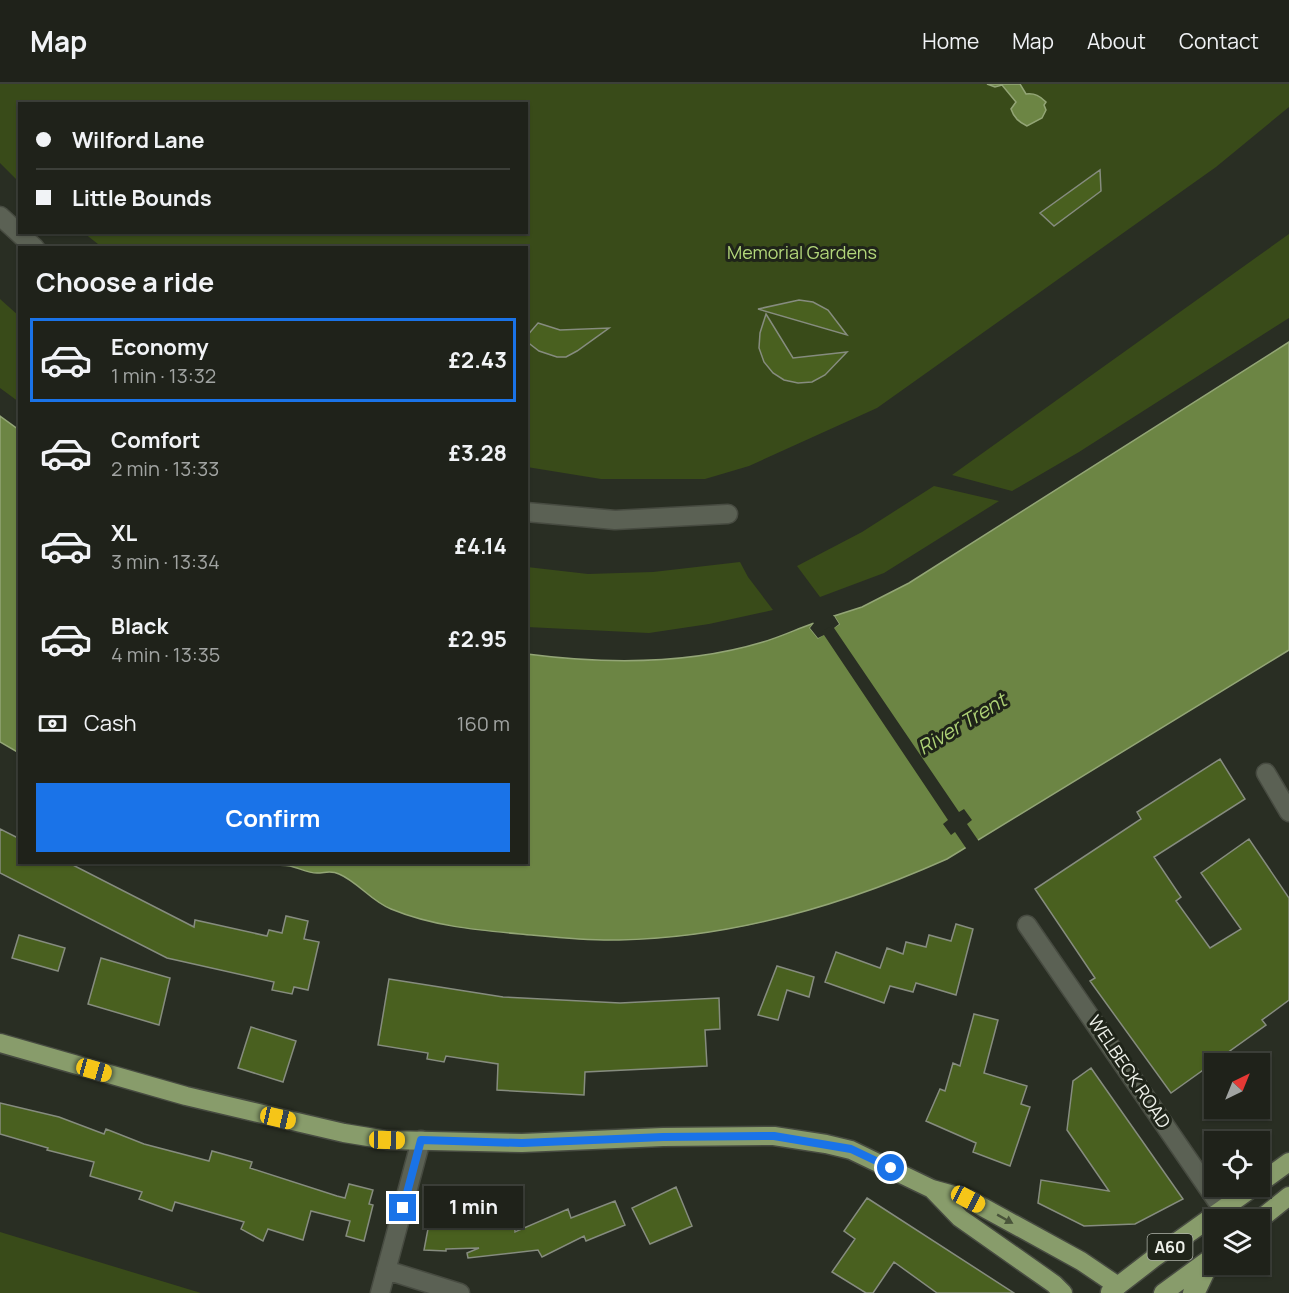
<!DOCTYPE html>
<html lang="en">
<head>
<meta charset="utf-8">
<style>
	body { margin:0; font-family:Manrope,sans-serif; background:#2c2f27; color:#f1f3f6; height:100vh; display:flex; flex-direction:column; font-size:22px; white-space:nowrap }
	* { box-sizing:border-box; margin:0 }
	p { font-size:20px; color:#a1a4a2 }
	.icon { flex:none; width:33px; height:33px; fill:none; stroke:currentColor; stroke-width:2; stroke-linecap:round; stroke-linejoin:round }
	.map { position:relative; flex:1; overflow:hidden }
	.sheet { position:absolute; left:18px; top:162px; width:510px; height:618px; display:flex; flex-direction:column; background:#1f221a; border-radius:0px; box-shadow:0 2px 4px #0004,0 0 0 2px #3c3f39 }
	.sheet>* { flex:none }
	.guide { position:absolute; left:18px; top:18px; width:510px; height:132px; border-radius:0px; box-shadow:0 2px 4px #0004,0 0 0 2px #3c3f39; display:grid; align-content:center; height:132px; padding:0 18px; background:#1f221a }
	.needle { width:39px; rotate:43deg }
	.tools { position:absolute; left:1204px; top:969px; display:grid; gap:12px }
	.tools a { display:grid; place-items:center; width:66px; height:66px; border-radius:0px; background:#1f221a; box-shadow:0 2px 4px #0004,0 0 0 2px #3c3f39; font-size:30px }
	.end { position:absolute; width:27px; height:27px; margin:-14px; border:8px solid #1a73e8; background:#fff; box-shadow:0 0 0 3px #fff }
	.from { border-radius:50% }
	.bubble { position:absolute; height:42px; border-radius:0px; background:#1f221a; box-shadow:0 2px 4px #0004,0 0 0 2px #3c3f39; font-size:20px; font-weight:700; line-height:42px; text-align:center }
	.car { position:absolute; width:18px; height:36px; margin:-18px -9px; border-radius:8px; box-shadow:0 0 4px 2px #0007; background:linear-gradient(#f5c518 24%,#345 0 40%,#f5c518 0 76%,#345 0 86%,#f5c518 0) }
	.guide b { display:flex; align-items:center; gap:21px; height:57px; font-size:22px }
	.guide b+b { border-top:2px solid #3c3f39 }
	.guide i { width:15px; height:15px; background:#f1f3f6 }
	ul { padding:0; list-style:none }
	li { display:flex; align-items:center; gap:18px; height:84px; margin:0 12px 9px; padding:0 6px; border:3px solid transparent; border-radius:0px }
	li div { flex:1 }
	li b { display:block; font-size:22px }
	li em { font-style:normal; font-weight:700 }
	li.active { border-color:#1a73e8 }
	li>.icon { width:54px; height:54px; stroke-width:1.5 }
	h2 { padding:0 18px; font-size:27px; line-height:72px }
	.pay { display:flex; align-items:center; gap:15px; height:66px; padding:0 18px; font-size:22px }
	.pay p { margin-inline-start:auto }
	.cta { display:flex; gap:12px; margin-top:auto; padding:12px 18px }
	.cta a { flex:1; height:69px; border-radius:0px; background:#1a73e8; color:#fff; font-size:24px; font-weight:700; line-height:69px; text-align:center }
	header { display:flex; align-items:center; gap:36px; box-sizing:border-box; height:84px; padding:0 30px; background:#1f221a; border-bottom:2px solid #3c3f39 }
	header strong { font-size:28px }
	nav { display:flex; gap:33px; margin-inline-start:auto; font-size:21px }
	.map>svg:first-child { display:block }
	.green { fill:#394b19 }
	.water { fill:#6c8544; stroke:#93a576; stroke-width:1.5 }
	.pier { fill:#292e23 }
	.building { fill:#49601f; stroke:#868c7f; stroke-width:1.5 }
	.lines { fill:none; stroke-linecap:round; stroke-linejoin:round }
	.minor-casing { stroke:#474b41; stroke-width:21 }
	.major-casing { stroke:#474b41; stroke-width:21 }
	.minor { stroke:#5b6154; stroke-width:18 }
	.major { stroke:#889c6b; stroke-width:18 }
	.oneway { fill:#49543a }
	.route { stroke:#1a73e8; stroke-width:8 }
	.labels { text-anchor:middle; stroke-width:6; stroke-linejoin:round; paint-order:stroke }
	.shield { fill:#1f2419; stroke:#b0b4ab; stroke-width:1.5 }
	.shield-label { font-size:16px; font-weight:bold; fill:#eef1ea }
	.park-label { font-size:18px; fill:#b2d67a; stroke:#1f2419 }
	.street-label { font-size:18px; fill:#eef1ea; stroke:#1f2419 }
	.water-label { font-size:20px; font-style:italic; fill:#add175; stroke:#1f2419 }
</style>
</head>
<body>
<header>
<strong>Map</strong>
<nav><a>Home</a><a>Map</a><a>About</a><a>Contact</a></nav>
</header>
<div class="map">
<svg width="1289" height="1209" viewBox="0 0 1289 1209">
	<rect width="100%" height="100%" fill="#292e23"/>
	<path class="green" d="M0,0H1289V23L1216,83L877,324L749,382L705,395H601L527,383L526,164H103L84,149L526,148V20H20L19,98L0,79Z
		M1289,150V234L1079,368L1012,407L952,391Z
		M0,215L19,232V318L0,304Z
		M934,402L999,417L884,489L820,513L797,482L862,448Z
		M740,478L748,493L773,526L709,540L649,549L527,543V483L588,490L653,488Z
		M0,1148L201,1209H202H0Z"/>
	<path class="water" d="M987,0H1020L1026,10C1035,9 1040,12 1046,18L1044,21L1046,26L1042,34L1027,42C1019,38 1014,34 1011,25L1016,18L1002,1L995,3Z
		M1289,258V566L947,775C844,821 733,854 619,856C586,857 553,853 520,850C476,846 432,842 391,825C371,817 358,798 339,790C331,786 325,789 317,789C308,789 299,784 290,782C281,780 273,783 264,779L526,778L527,570C604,580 687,581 763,558C780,553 797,545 814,539L810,544L818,554L839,540L834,532L862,523L909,499Z
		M0,332L19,346V669L0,658Z"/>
	<path class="pier" d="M834,532L839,540L834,544L959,728L964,725L972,736L967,740L980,759L968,767L955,748L951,751L943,740L948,736L824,551L818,554L810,544L814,539L811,537H816L817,540L814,544L819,550L835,539L831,533Z"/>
	<path class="building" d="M1100,86L1101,107L1054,142L1040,129Z
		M799,216L813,218L828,226L847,251L758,225Z
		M766,230L793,274L847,268L825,291L812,298L798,299L784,296L773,289L764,278L759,264L760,249Z
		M538,239L560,246L609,244L577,267L566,273H557L539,267L526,257V253Z
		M1220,675L1245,715L1154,773L1181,813L1176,817L1210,864L1241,845L1201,789L1249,755L1289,814V916L1262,936L1266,941L1171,1009L1090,897L1095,894L1035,805L1141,735L1137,728Z
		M0,745L20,755V778H67L194,843L195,836L267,852L269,846L282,849L286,832L308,837L304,855L319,858L308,906L294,903L292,910L272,906L274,898L167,874L0,789Z
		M956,840L973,845L956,911L916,899L913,908L890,902L884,919L825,898L836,868L880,884L887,864L903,870L906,858L926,863L929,851L951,857Z
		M19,851L65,864L58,887L12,874Z
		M101,874L170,894L159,941L88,920Z
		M777,882L814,893L809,913L787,906L778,936L758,931Z
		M389,895L503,913L620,919L719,914L720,945L705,946L707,982L585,988L584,1011L497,1006L498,980L446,972L444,978L427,975L428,969L378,961Z
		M974,930L998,936L984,989L1027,1002L1021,1020L1030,1023L1010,1082L973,1068L976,1059L926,1037L940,1005L945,1007L953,979L960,982Z
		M251,943L296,957L283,998L238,984Z
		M1091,984L1183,1115L1135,1140L1084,1142L1038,1119L1041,1096L1109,1107L1067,1046L1073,997Z
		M0,1019L59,1033L104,1050L106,1045L144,1060L209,1077L212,1067L252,1078L250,1084L337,1112L345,1114L349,1100L373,1106L369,1120L373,1121L364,1157L346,1152L350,1137L311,1127L303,1156L268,1145L263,1157L241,1145L244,1138L175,1118L172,1127L139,1115L142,1108L90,1092L94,1078L47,1066L48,1064L0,1050Z
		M676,1103L692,1142L650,1160L632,1124Z
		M867,1114L1014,1209H937L894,1178L873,1209H866L832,1188L855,1155L844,1147Z
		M615,1117L625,1141L586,1157L584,1152L542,1173L538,1166L468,1174L467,1169L479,1164L446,1165V1167L424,1166L430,1134L452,1138L477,1135V1143L514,1136L515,1148L568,1125L571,1134Z"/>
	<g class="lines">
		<g class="minor-casing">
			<path id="minor" d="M0,132L35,164
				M526,428L615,436L728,430
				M1266,689L1289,728
				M1027,841L1230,1136
				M386,1186L460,1209
				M380,1209L421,1056"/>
		</g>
		<g class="major-casing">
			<path id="major" d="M0,959L186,1012L344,1049L387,1056L522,1059L663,1053L774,1052L826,1060L851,1066L932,1105L968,1115L1081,1177L1118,1202
				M1260,1099L1289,1078
				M933,1106L960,1134L1054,1200L1063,1209
				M1259,1136L1289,1112
				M1110,1208L1154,1174L1255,1102
				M1163,1209L1215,1171
				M1192,1209L1198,1204L1212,1174"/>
		</g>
		<use href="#minor" class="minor"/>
		<use href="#major" class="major"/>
	</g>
	<defs><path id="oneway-solid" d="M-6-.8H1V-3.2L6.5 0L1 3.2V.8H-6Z" transform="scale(1.5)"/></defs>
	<use class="oneway" href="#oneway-solid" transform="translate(1005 1135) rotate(29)"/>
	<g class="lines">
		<path class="route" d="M403,1124L421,1056L522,1059L663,1053L774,1052L851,1065L891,1084"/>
	</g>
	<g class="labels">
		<rect class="shield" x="1147.5" y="1150" width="45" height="26" rx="4.5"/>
		<g class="shield-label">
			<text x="1170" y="1169">A60</text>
		</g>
		<g class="park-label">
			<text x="802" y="175">Memorial Gardens</text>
		</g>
		<g class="street-label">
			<text transform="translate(1129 988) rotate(56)" y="6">WELBECK ROAD</text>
		</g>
		<g class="water-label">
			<text transform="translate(962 640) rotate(-31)" y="7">River Trent</text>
		</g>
	</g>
</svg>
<div class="tools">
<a><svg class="needle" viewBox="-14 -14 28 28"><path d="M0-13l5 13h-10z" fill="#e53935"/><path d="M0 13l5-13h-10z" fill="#a1a4a2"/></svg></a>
<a><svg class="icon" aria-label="locate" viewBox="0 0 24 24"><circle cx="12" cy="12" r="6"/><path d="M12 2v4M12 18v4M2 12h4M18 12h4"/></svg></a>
<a><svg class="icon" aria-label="layers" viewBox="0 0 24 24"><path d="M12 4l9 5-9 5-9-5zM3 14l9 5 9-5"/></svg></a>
</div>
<i class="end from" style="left:891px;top:1084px"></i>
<i class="end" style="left:403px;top:1124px"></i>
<div class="bubble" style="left:424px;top:1102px;width:99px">1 min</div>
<i class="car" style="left:94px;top:986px;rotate:106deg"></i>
<i class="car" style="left:278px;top:1034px;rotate:103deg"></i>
<i class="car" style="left:387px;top:1056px;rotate:91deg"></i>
<i class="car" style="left:968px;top:1115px;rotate:118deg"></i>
<div class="guide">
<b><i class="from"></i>Wilford Lane</b>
<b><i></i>Little Bounds</b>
</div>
<section class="sheet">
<h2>Choose a ride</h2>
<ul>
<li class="active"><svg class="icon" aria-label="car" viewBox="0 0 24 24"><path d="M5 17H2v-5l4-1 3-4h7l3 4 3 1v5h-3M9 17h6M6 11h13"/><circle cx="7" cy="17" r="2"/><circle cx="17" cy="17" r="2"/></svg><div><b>Economy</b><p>1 min · 13:32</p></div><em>£2.43</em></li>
<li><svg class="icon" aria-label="car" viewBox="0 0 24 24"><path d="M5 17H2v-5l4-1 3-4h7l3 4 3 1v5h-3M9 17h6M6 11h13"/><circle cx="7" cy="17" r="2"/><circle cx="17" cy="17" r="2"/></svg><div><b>Comfort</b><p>2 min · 13:33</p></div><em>£3.28</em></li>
<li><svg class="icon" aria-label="car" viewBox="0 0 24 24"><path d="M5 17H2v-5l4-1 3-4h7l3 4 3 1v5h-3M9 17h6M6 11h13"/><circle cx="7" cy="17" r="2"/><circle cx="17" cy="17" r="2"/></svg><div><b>XL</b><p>3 min · 13:34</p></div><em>£4.14</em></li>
<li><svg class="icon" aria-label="car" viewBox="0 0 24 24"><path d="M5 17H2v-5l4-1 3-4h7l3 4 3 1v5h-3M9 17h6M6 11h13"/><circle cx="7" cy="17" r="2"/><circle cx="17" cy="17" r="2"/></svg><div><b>Black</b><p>4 min · 13:35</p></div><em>£2.95</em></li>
</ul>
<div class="pay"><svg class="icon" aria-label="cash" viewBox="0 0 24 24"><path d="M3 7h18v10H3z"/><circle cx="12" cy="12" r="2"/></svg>Cash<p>160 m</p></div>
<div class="cta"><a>Confirm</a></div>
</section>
</div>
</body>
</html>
